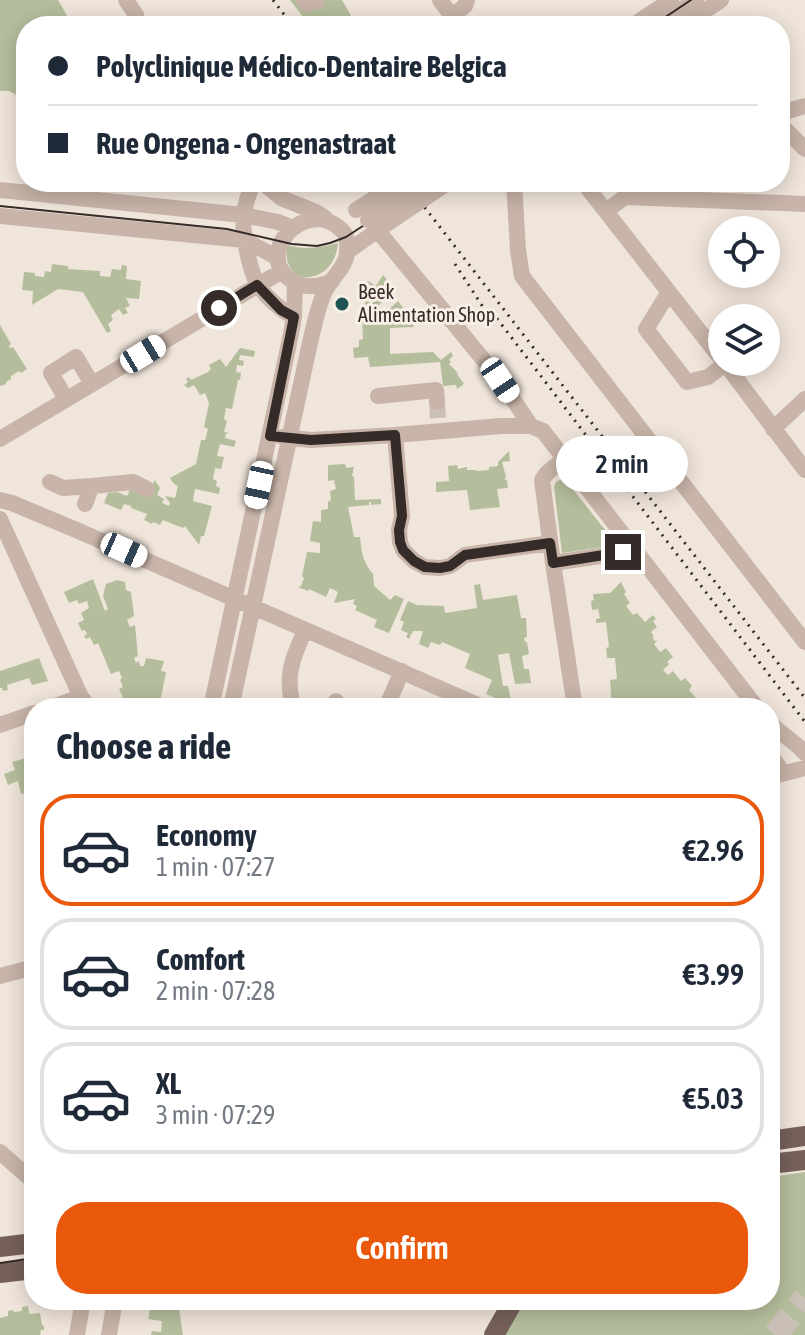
<!DOCTYPE html>
<html lang="en">
<head>
<meta charset="utf-8">
<style>
	body { margin:0; font-family:"Asap Condensed",sans-serif; background:#f6f6f7; color:#1f2937; height:100vh; display:flex; flex-direction:column; font-size:30px; white-space:nowrap }
	* { box-sizing:border-box; margin:0 }
	p { font-size:26px; color:#747a83 }
	.icon { flex:none; width:44px; height:44px; fill:none; stroke:currentColor; stroke-width:2; stroke-linecap:round; stroke-linejoin:round }
	.map { position:relative; flex:1; overflow:hidden }
	.details { position:absolute; left:24px; top:698px; width:756px; height:612px; display:flex; flex-direction:column; background:#fff; border-radius:32px; box-shadow:0 4px 20px #0003 }
	.details>* { flex:none }
	.top-card { position:absolute; left:16px; top:16px; width:774px; height:176px; border-radius:32px; box-shadow:0 4px 20px #0003; display:grid; align-content:center; height:176px; padding:0 32px; background:#fff }
	.fabs { position:absolute; left:708px; top:216px; display:grid; gap:16px }
	.fabs a { display:grid; place-items:center; width:72px; height:72px; border-radius:50%; background:#fff; box-shadow:0 4px 20px #0003; font-size:40px }
	.end { position:absolute; width:36px; height:36px; margin:-18px; border:10px solid #352b28; background:#fff; box-shadow:0 0 0 4px #fff }
	.from { border-radius:50% }
	.bubble { position:absolute; height:56px; border-radius:28px; background:#fff; box-shadow:0 4px 20px #0003; font-size:26px; font-weight:600; line-height:56px; text-align:center }
	.car { position:absolute; width:24px; height:48px; margin:-24px -12px; border-radius:10px; box-shadow:0 0 6px 2px #0007; background:linear-gradient(#fff 24%,#345 0 40%,#fff 0 76%,#345 0 86%,#fff 0) }
	.top-card b { display:flex; align-items:center; gap:28px; height:76px; font-size:30px }
	.top-card b+b { border-top:2px solid #e0e1e3 }
	.top-card i { width:20px; height:20px; background:#1f2937 }
	ul { padding:0; list-style:none }
	li { display:flex; align-items:center; gap:24px; height:112px; margin:0 16px 12px; padding:0 16px; border:4px solid #e0e1e3; border-radius:32px }
	li div { flex:1 }
	li b { display:block; font-size:30px }
	li em { font-style:normal; font-weight:600 }
	li.on { border-color:#ea580c }
	li>.icon { width:72px; height:72px; stroke-width:1.5 }
	h2 { padding:0 32px; font-size:36px; line-height:96px }
	.cta { display:flex; gap:16px; margin-top:auto; padding:16px 32px }
	.cta a { flex:1; height:92px; border-radius:32px; background:#ea580c; color:#fff; font-size:32px; font-weight:600; line-height:92px; text-align:center }
	.map>svg:first-child { display:block }
	.green { fill:#b5be9c }
	.lines { fill:none; stroke-linecap:round; stroke-linejoin:round }
	.minor-tunnel { stroke:#cbc0b7; stroke-width:16; stroke-dasharray:16 8; stroke-linecap:butt }
	.highway-tunnel { stroke:#cbc0b7; stroke-width:24; stroke-dasharray:24 12; stroke-linecap:butt }
	.minor { stroke:#c8b4a8; stroke-width:16 }
	.major { stroke:#76615a; stroke-width:20 }
	.tram { stroke:#352b28; stroke-width:2 }
	.rail { stroke:#352b28; stroke-width:3; stroke-dasharray:2 6; stroke-linecap:butt }
	.minor-bridge { stroke:#c8b4a8; stroke-width:16 }
	.route { stroke:#352b28; stroke-width:10 }
	.poi-dot { fill:#205454; stroke:#f8efe7; stroke-width:3 }
	.labels { text-anchor:middle; stroke-width:6; stroke-linejoin:round; paint-order:stroke }
	.poi-label { font-size:20px; fill:#352b28; stroke:#f8efe7; text-anchor:start }
</style>
</head>
<body>
<div class="map">
<svg width="805" height="1335" viewBox="0 0 805 1335">
	<rect width="100%" height="100%" fill="#f0e5db"/>
	<path class="green" d="M0,0H58L73,26H26V100L9,91H0Z
		M290,0H342L357,26H310Z
		M338,243C335,286 280,290 287,245C305,250 320,248 338,243Z
		M52,264L68,266V269L100,271V276L110,277L112,269L121,270L122,265L127,266L126,279L141,281L139,299L126,298L130,306L125,308L128,313L123,315L119,309L111,315L113,320L108,324L111,331L107,333L83,292L58,289L32,305L33,291L22,290L24,272L35,273V276L44,277L45,271L51,272Z
		M383,275L388,281L385,284L392,292L377,307L386,312L398,301L410,317L415,314L418,318L412,322L414,327L390,328V354L433,352L441,360L451,352L453,356L449,360L451,362L449,364L458,373L457,374L464,384L457,389L456,385L443,386L440,362L370,367L368,357L354,358L353,348L359,347V340L363,339L362,318L366,311L363,309L366,300L372,304L375,299L366,294L368,292L372,294L375,288L366,283L368,281L376,286Z
		M0,325L11,344L9,346L10,348L13,347L27,369L21,373L19,371L11,376V379L6,382V384L0,386Z
		M240,348L255,351L254,357L240,355L239,360L244,361L243,366L237,365L236,372L241,373L240,380H238L232,409L226,408L224,419L227,421L224,432L229,433L226,434L225,438L236,441L234,447L220,444L217,456L224,457L221,469L215,468L213,479L217,481L216,486L220,488L219,494L195,489L193,501L212,506L204,536H201L199,545L185,526L183,528L163,520L160,525L153,522L152,524L144,520L147,514L131,508V506L124,504L121,510L104,503L108,493L117,492L127,496L131,487L147,495L155,480L160,488L157,495L164,499L162,503L169,506L170,503L165,496L175,498L178,486L174,484L170,478L196,464L201,440H205L208,429L204,427L209,403L205,393L200,395L194,385L188,388L184,385L188,382L186,379L189,377L191,380L208,372L211,369L209,365L220,359L226,367Z
		M509,451L510,461L502,462L506,477L504,479L507,480L508,488L497,489L500,507L470,510L467,490L436,492V482L449,481L448,466L457,465L458,469L467,467V470H476V471L489,470V467L498,466V462Z
		M345,464L346,468L354,467L352,476L354,477L355,500L381,499V504L371,505V502H369V505L348,507L354,537H360C362,554 362,560 373,574L374,586L390,600L395,595L404,599L389,633L374,627L377,620L355,610L357,606L353,604L355,599L334,603L338,592L330,588L326,597L309,589L308,591L298,587L301,586L304,578L302,576L307,552L320,553V543L310,541L313,521L321,522V510L328,509V502L331,500L330,491L336,489L334,480L328,481V465Z
		M561,479H565L609,535L610,542L605,547L562,553L554,487L556,482Z
		M93,579L105,611L108,609L103,596L106,584L117,580L125,582L126,590L131,592L134,616L127,620L130,627L135,625L138,656L134,658L136,663L139,661L140,666H144L146,658L164,661L161,671L166,672L160,703L168,706V708H121L118,700L123,697L119,689L123,687L120,680L122,678L119,671L111,674L98,643L94,645L90,637L86,639L84,636L87,634L85,630L82,631L78,623L84,620L81,613L89,608L87,601L79,604L77,600L69,603L64,592Z
		M621,582L626,592L624,594L630,603L626,606L633,615L637,613L645,622L653,615L656,619L653,621L657,627L651,632L654,636L652,637L655,641L658,640L654,644L660,652L666,648L673,657L667,662L669,664L663,670L668,675L673,671L681,681L685,678L692,686L689,690L696,698L683,708H612L610,680L617,679L615,658H607L606,648L609,647L606,622L596,623V619L600,618L598,609L592,610L591,601L594,600L593,594L610,593Z
		M480,584L483,600L517,595L521,618H526L527,637L524,638L525,642H527L529,654L522,656L524,669H529L531,683L515,684L509,653L498,655L503,686H508L512,705L486,694L492,680L465,668L470,654L442,642L440,645L431,642L428,648L419,644L423,631H413L409,639L406,637L408,633L401,630L404,622L400,620L408,601L417,605L444,606L445,613L477,608L474,585Z
		M39,658L48,681L32,685L29,678L7,685L8,690L3,691L2,688H0V671Z
		M33,756L34,791L21,794L18,781L8,785L4,774L15,770L12,762Z
		M805,1172V1335H501L520,1300H770V1177Z
		M147,1300L178,1301L183,1335H151L152,1331L161,1332L162,1321L148,1319L150,1310L145,1309Z
		M28,1306L29,1314L40,1313L42,1325L44,1326V1330H41L40,1335H0V1318L8,1316V1311L13,1310L14,1312L22,1311V1307Z"/>
	<g class="lines">
		<path class="minor-tunnel" d="M437,402L438,418"/>
		<path class="highway-tunnel" d="M775,1335L805,1298"/>
		<path class="minor" d="M126,0L136,15
			M304,0L307,4L314,0L317,2
			M440,0L459,26
			M452,16L465,6L467,0
			M632,26L671,0
			M657,26L696,0
			M682,26L721,0
			M780,118L788,111L805,106
			M780,124L805,149
			M253,182C250,192 245,203 244,213C241,229 250,275 260,288C269,300 281,310 294,317
			M262,182L281,198L316,212L325,218
			M514,182L518,250L522,276L805,642
			M583,182L722,360
			M0,190L243,215L278,222L293,228
			M606,211L625,197L805,204
			M0,216L244,240L278,258
			M378,231L500,380L531,426L543,431L757,708
			M348,251L381,228
			M669,292L646,329L687,382L708,377L725,364
			M724,362L805,470
			M378,396L436,390L437,402
			M66,399L51,373L76,357L92,384
			M773,429L805,399
			M395,435L402,516L399,530L400,542L403,550L414,561L425,567L440,568L450,566L465,555L550,543
			M282,437L311,440L395,435L501,426H531
			M0,439L282,271
			M564,459L547,473L542,480L553,563L575,708
			M50,482L63,488L92,486L85,504
			M92,486L133,482L147,489
			M0,500L12,503L74,529L485,708
			M0,519L81,697L90,708
			M553,563L621,553L632,545
			M292,701C285,674 294,655 305,630
			M336,701L338,708
			M49,708L81,697
			M211,708L291,334L294,317L295,283
			M231,708L311,338C315,323 318,305 325,291C335,272 350,266 347,242C346,234 344,232 338,227C304,199 253,254 291,280C305,289 318,287 332,281
			M386,708L402,671
			M770,723C781,734 795,742 805,753
			M0,725L34,713
			M770,760L775,761L783,773
			M770,777L805,768
			M0,976L34,967
			M0,1152L34,1182
			M77,1335L83,1300
			M109,1335L115,1300"/>
		<path class="major" d="M770,1141L805,1136
			M770,1164L805,1160
			M0,1247L34,1243
			M0,1273L34,1269
			M494,1335L514,1300"/>
		<path class="tram" d="M652,26L691,0
			M0,206L227,229L292,244L317,246L330,243L346,237L430,182
			M0,1263L34,1258"/>
		<path class="rail" d="M273,0L293,26
			M405,182L805,698
			M455,264L483,307
			M492,312L805,722"/>
		<path class="minor-bridge" d="M356,210L400,182
			M368,220L424,182
			M381,228L446,184"/>
	</g>
	<g class="lines">
		<path class="route" d="M219,308L257,285L281,310L294,317L270,436L311,440L395,435L402,516L399,530L400,542L403,550L414,561L425,567L440,568L450,566L465,555L550,543L553,563L623,552"/>
	</g>
	<circle class="poi-dot" cx="342" cy="304" r="8"/>
	<g class="labels">
		<g class="poi-label">
			<text x="358" y="299">Beek<tspan x="358" dy="23">Alimentation Shop</tspan></text>
		</g>
	</g>
</svg>
<div class="fabs">
<a><svg class="icon" aria-label="locate" viewBox="0 0 24 24"><circle cx="12" cy="12" r="6"/><path d="M12 2v4M12 18v4M2 12h4M18 12h4"/></svg></a>
<a><svg class="icon" aria-label="layers" viewBox="0 0 24 24"><path d="M12 4l9 5-9 5-9-5zM3 14l9 5 9-5"/></svg></a>
</div>
<i class="end from" style="left:219px;top:308px"></i>
<i class="end" style="left:623px;top:552px"></i>
<div class="bubble" style="left:556px;top:436px;width:132px">2 min</div>
<i class="car" style="left:143px;top:354px;rotate:59deg"></i>
<i class="car" style="left:500px;top:380px;rotate:146deg"></i>
<i class="car" style="left:259px;top:485px;rotate:192deg"></i>
<i class="car" style="left:124px;top:550px;rotate:114deg"></i>
<div class="top-card">
<b><i class="from"></i>Polyclinique Médico-Dentaire Belgica</b>
<b><i></i>Rue Ongena - Ongenastraat</b>
</div>
<section class="details">
<h2>Choose a ride</h2>
<ul>
<li class="on"><svg class="icon" aria-label="car" viewBox="0 0 24 24"><path d="M5 17H2v-5l4-1 3-4h7l3 4 3 1v5h-3M9 17h6M6 11h13"/><circle cx="7" cy="17" r="2"/><circle cx="17" cy="17" r="2"/></svg><div><b>Economy</b><p>1 min · 07:27</p></div><em>€2.96</em></li>
<li><svg class="icon" aria-label="car" viewBox="0 0 24 24"><path d="M5 17H2v-5l4-1 3-4h7l3 4 3 1v5h-3M9 17h6M6 11h13"/><circle cx="7" cy="17" r="2"/><circle cx="17" cy="17" r="2"/></svg><div><b>Comfort</b><p>2 min · 07:28</p></div><em>€3.99</em></li>
<li><svg class="icon" aria-label="car" viewBox="0 0 24 24"><path d="M5 17H2v-5l4-1 3-4h7l3 4 3 1v5h-3M9 17h6M6 11h13"/><circle cx="7" cy="17" r="2"/><circle cx="17" cy="17" r="2"/></svg><div><b>XL</b><p>3 min · 07:29</p></div><em>€5.03</em></li>
</ul>
<div class="cta"><a>Confirm</a></div>
</section>
</div>
</body>
</html>
